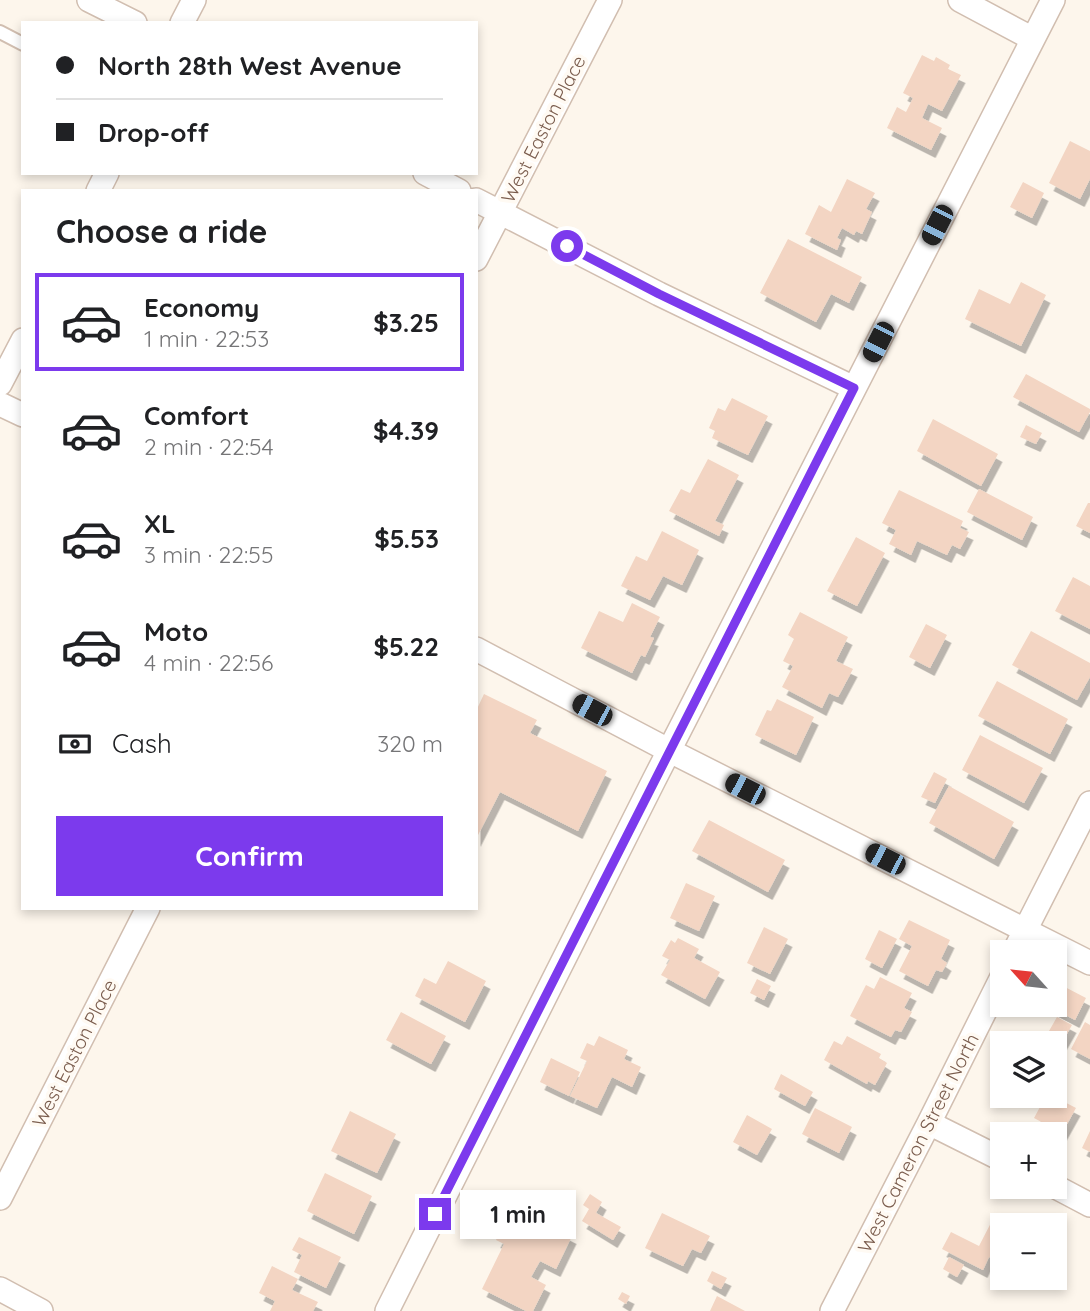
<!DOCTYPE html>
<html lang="en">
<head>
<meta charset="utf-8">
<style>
	body { margin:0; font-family:Quicksand,sans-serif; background:#f6f6f6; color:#202124; height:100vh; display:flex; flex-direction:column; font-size:26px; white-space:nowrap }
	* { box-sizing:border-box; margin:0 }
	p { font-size:23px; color:#757577 }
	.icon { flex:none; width:38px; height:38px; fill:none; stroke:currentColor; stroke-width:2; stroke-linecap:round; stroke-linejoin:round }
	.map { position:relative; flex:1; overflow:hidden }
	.panel { position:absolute; left:21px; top:189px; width:457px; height:721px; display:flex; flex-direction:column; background:#fff; border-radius:0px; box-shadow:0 4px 10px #0003 }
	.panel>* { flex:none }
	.guide { position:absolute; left:21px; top:21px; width:457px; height:154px; border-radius:0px; box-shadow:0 4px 10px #0003; display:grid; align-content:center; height:154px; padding:0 35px; background:#fff }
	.needle { width:46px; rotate:297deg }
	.buttons { position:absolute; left:990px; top:940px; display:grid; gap:14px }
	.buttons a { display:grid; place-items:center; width:77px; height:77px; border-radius:0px; background:#fff; box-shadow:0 4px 10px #0003; font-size:35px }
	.end { position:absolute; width:32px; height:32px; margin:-16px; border:9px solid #7c3aed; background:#fff; box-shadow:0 0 0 4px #fff }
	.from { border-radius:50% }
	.bubble { position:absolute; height:49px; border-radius:0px; background:#fff; box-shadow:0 4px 10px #0003; font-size:23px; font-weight:700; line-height:49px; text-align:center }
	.car { position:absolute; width:21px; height:42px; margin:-21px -10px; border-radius:9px; box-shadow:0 0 5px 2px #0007; background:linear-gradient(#222 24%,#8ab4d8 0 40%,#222 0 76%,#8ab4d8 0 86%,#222 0) }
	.guide b { display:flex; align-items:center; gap:24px; height:66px; font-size:26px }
	.guide b+b { border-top:2px solid #e0e0e0 }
	.guide i { width:18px; height:18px; background:#202124 }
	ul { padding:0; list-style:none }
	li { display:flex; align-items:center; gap:21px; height:98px; margin:0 14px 10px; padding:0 21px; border:4px solid transparent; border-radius:0px }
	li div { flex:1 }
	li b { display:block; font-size:26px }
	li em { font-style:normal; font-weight:700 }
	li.on { border-color:#7c3aed }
	li>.icon { width:63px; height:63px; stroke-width:1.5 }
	h2 { padding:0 35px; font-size:32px; line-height:84px }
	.pay { display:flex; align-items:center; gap:18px; height:77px; padding:0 35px; font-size:26px }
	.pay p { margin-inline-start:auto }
	.primary-button { display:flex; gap:14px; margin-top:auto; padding:14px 35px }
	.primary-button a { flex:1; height:80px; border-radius:0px; background:#7c3aed; color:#fff; font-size:28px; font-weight:700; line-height:80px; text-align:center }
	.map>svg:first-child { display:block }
	.building { fill:#f3d5c3; filter:url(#shadow) }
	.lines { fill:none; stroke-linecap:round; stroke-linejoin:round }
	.service-casing { stroke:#d1beb0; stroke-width:16 }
	.minor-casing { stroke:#d1beb0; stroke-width:26 }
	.service { stroke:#fff; stroke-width:12 }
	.minor { stroke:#fff; stroke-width:23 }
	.route { stroke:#7c3aed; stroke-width:9 }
	.labels { text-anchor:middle; stroke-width:7; stroke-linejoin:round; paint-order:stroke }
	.street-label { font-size:19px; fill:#7a5c4d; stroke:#fffaf3 }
</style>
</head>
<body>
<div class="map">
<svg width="1090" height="1311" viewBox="0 0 1090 1311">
	<defs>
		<filter id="shadow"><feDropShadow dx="4.5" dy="8" stdDeviation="0" flood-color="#0004"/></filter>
	</defs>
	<rect width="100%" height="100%" fill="#fdf6ec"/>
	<path class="building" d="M922,55L934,61L936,57L950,65L948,69L961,75L942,111L928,104L922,118L942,128L931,150L887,128L897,107L906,112L913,98L903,93Z
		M1070,141L1090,151V179L1080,199L1049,183Z
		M847,179L875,193L866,209L872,212L862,234L856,231L854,235L842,228L837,238L841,240L837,250L805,234L819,205L831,212Z
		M1023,182L1044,193L1032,218L1010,207Z
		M788,239L862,277L849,303L831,294L816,322L760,293Z
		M1021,282L1046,295L1021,346L965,319L979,289L1010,304Z
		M1026,374L1090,409V412L1079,432L1013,397Z
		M732,398L768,416L748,455L712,438L715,431L709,428L718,408L725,411Z
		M933,419L998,454L981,486L917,451Z
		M1026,425L1042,433L1036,444L1020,437Z
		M708,459L739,475L715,521L724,525L719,536L669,511L681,489L690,493Z
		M979,489L1033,517L1022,540L967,512Z
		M899,490L963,521L960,528L969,532L960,549L952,545L947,555L917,541L911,555L889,544L896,530L882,523Z
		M1088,503H1090V533L1076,526Z
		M662,531L699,550L682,585L663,576L650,600L621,586L636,556L647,561Z
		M856,537L885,553L857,606L827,591Z
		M1073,577L1090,586V629L1055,611Z
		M632,603L660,617L650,637L654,638L645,657L641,655L632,673L581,648L599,611L623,622Z
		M800,612L848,637L836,661L853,669L838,697L829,693L822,708L782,687L793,666L783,661L794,639L788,635Z
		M926,624L947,635L930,668L909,657Z
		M1031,631L1090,663V677L1077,700L1012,665Z
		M997,681L1068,719L1050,754L978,716Z
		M484,694L537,720L530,733L607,771L578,831L500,792L476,839V711Z
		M777,699L814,717L796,755L755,735L767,710L771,711Z
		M980,735L1043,768L1024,803L962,770Z
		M934,772L947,779L935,803L921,797Z
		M949,786L1014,822L994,859L929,823Z
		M709,820L785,860L768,892L692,851Z
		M686,883L715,896L699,931L670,918Z
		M909,920L950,940L941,959L947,963L942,972L936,970L928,986L899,971L912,946L899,939Z
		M764,927L788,939L770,974L747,963Z
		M879,930L897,939L882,968L865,959Z
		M678,938L699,949L694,958L720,972L705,999L661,975L670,960L662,956L671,940L675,943Z
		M448,961L486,981L465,1022L415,996L424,978L436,984Z
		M880,977L912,993L904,1008L912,1012L901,1032L895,1030L891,1037L850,1016L866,985L874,989Z
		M757,979L771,986L764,1000L750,993Z
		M1063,986L1086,998L1075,1020L1052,1008Z
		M401,1012L446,1036L431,1064L386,1040Z
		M1057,1017L1072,1025L1060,1046L1045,1038Z
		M1085,1022L1090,1025V1059L1071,1049Z
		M599,1036L628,1050L624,1059L641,1067L632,1087L612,1077L597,1108L570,1096L587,1061L580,1058L587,1043L594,1046Z
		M847,1036L881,1054L879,1058L887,1063L875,1085L868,1081L867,1084L824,1060L834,1041L842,1045Z
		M551,1058L580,1072L569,1096L540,1082Z
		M781,1074L813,1092L805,1106L774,1089Z
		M1046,1096H1053L1076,1108L1062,1133L1034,1118Z
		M815,1108L852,1127L839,1153L802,1134Z
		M350,1111L396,1134L377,1173L331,1151Z
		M747,1115L772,1129L757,1155L733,1142Z
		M1090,1131V1152L1082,1148Z
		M325,1173L372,1196L354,1234L307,1211Z
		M590,1194L602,1202L596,1213L621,1227L613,1240L582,1221L589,1209L583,1205Z
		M511,1210L519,1214L521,1210L572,1236L556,1269L540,1261L531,1277L546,1285L533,1311H526L482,1289L504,1244L496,1240Z
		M662,1213L710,1236L701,1253L692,1249L683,1266L645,1248Z
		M995,1215L1014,1225H1003V1264L989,1257L983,1270L942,1249L951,1232L979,1246Z
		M299,1237L341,1257L326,1288L294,1272L302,1255L292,1250Z
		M949,1257L964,1265L957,1277L943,1269Z
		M272,1266L298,1279L292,1290L318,1302L313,1311H270L275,1301L259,1293Z
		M712,1271L727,1278L721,1289L707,1281Z
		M622,1292L630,1296L626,1304L618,1299Z
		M717,1296L745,1311H710Z"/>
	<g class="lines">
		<g class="service-casing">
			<path id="service" d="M0,32L23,44"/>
		</g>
		<g class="minor-casing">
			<path id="minor" d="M89,0L135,23
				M960,0L1033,39
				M182,23L194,0
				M425,173L459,191
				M98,191L107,173
				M476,200L659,294L854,388
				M476,259L610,0
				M0,384L23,340
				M0,404L23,415
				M476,649L670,751L1090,963
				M1014,952L1090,803
				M929,1123L1003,1160
				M1054,1186L1090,1205
				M0,1198L148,908
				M0,1289L41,1311
				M387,1311L654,780L1053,0
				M832,1311L929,1123L1003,975"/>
		</g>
		<use href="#service" class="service"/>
		<use href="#minor" class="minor"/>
	</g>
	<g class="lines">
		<path class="route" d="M435,1214L854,388L659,294L567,246"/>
	</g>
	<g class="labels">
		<g class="street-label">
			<text transform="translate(543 129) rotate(-63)" y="7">West Easton Place</text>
			<text transform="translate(74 1053) rotate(-63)" y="7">West Easton Place</text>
			<text transform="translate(918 1143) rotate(-63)" y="7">West Cameron Street North</text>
		</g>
	</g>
</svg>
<div class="buttons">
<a><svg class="needle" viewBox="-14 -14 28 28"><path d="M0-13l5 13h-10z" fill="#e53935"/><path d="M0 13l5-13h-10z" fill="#757577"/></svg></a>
<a><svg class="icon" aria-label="layers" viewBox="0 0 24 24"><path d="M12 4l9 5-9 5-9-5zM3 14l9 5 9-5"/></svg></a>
<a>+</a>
<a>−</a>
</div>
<i class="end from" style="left:567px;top:246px"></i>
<i class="end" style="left:435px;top:1214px"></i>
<div class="bubble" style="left:460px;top:1190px;width:116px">1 min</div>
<i class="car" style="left:937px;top:225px;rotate:207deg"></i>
<i class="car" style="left:878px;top:342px;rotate:207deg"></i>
<i class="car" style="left:592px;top:710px;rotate:298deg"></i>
<i class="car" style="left:745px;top:789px;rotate:297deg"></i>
<i class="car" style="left:885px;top:859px;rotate:297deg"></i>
<div class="guide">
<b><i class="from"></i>North 28th West Avenue</b>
<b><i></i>Drop-off</b>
</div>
<section class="panel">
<h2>Choose a ride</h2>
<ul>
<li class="on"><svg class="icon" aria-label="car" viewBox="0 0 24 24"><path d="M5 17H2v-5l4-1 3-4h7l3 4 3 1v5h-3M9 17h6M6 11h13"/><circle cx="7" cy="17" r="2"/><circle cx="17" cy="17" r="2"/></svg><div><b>Economy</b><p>1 min · 22:53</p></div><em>$3.25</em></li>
<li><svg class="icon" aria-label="car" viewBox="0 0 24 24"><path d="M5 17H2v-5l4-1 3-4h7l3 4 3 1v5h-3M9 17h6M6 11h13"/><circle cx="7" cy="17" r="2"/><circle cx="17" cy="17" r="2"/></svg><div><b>Comfort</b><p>2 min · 22:54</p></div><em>$4.39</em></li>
<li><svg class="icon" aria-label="car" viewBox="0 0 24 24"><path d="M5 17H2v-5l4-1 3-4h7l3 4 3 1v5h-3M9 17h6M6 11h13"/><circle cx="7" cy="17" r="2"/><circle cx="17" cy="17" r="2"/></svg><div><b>XL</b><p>3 min · 22:55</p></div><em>$5.53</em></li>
<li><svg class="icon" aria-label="car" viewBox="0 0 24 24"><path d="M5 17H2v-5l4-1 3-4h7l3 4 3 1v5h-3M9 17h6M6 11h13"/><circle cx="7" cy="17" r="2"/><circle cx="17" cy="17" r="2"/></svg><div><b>Moto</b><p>4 min · 22:56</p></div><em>$5.22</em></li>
</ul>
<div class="pay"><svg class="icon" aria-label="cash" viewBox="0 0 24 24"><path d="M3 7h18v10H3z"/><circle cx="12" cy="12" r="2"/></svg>Cash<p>320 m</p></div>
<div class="primary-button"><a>Confirm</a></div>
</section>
</div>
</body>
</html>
